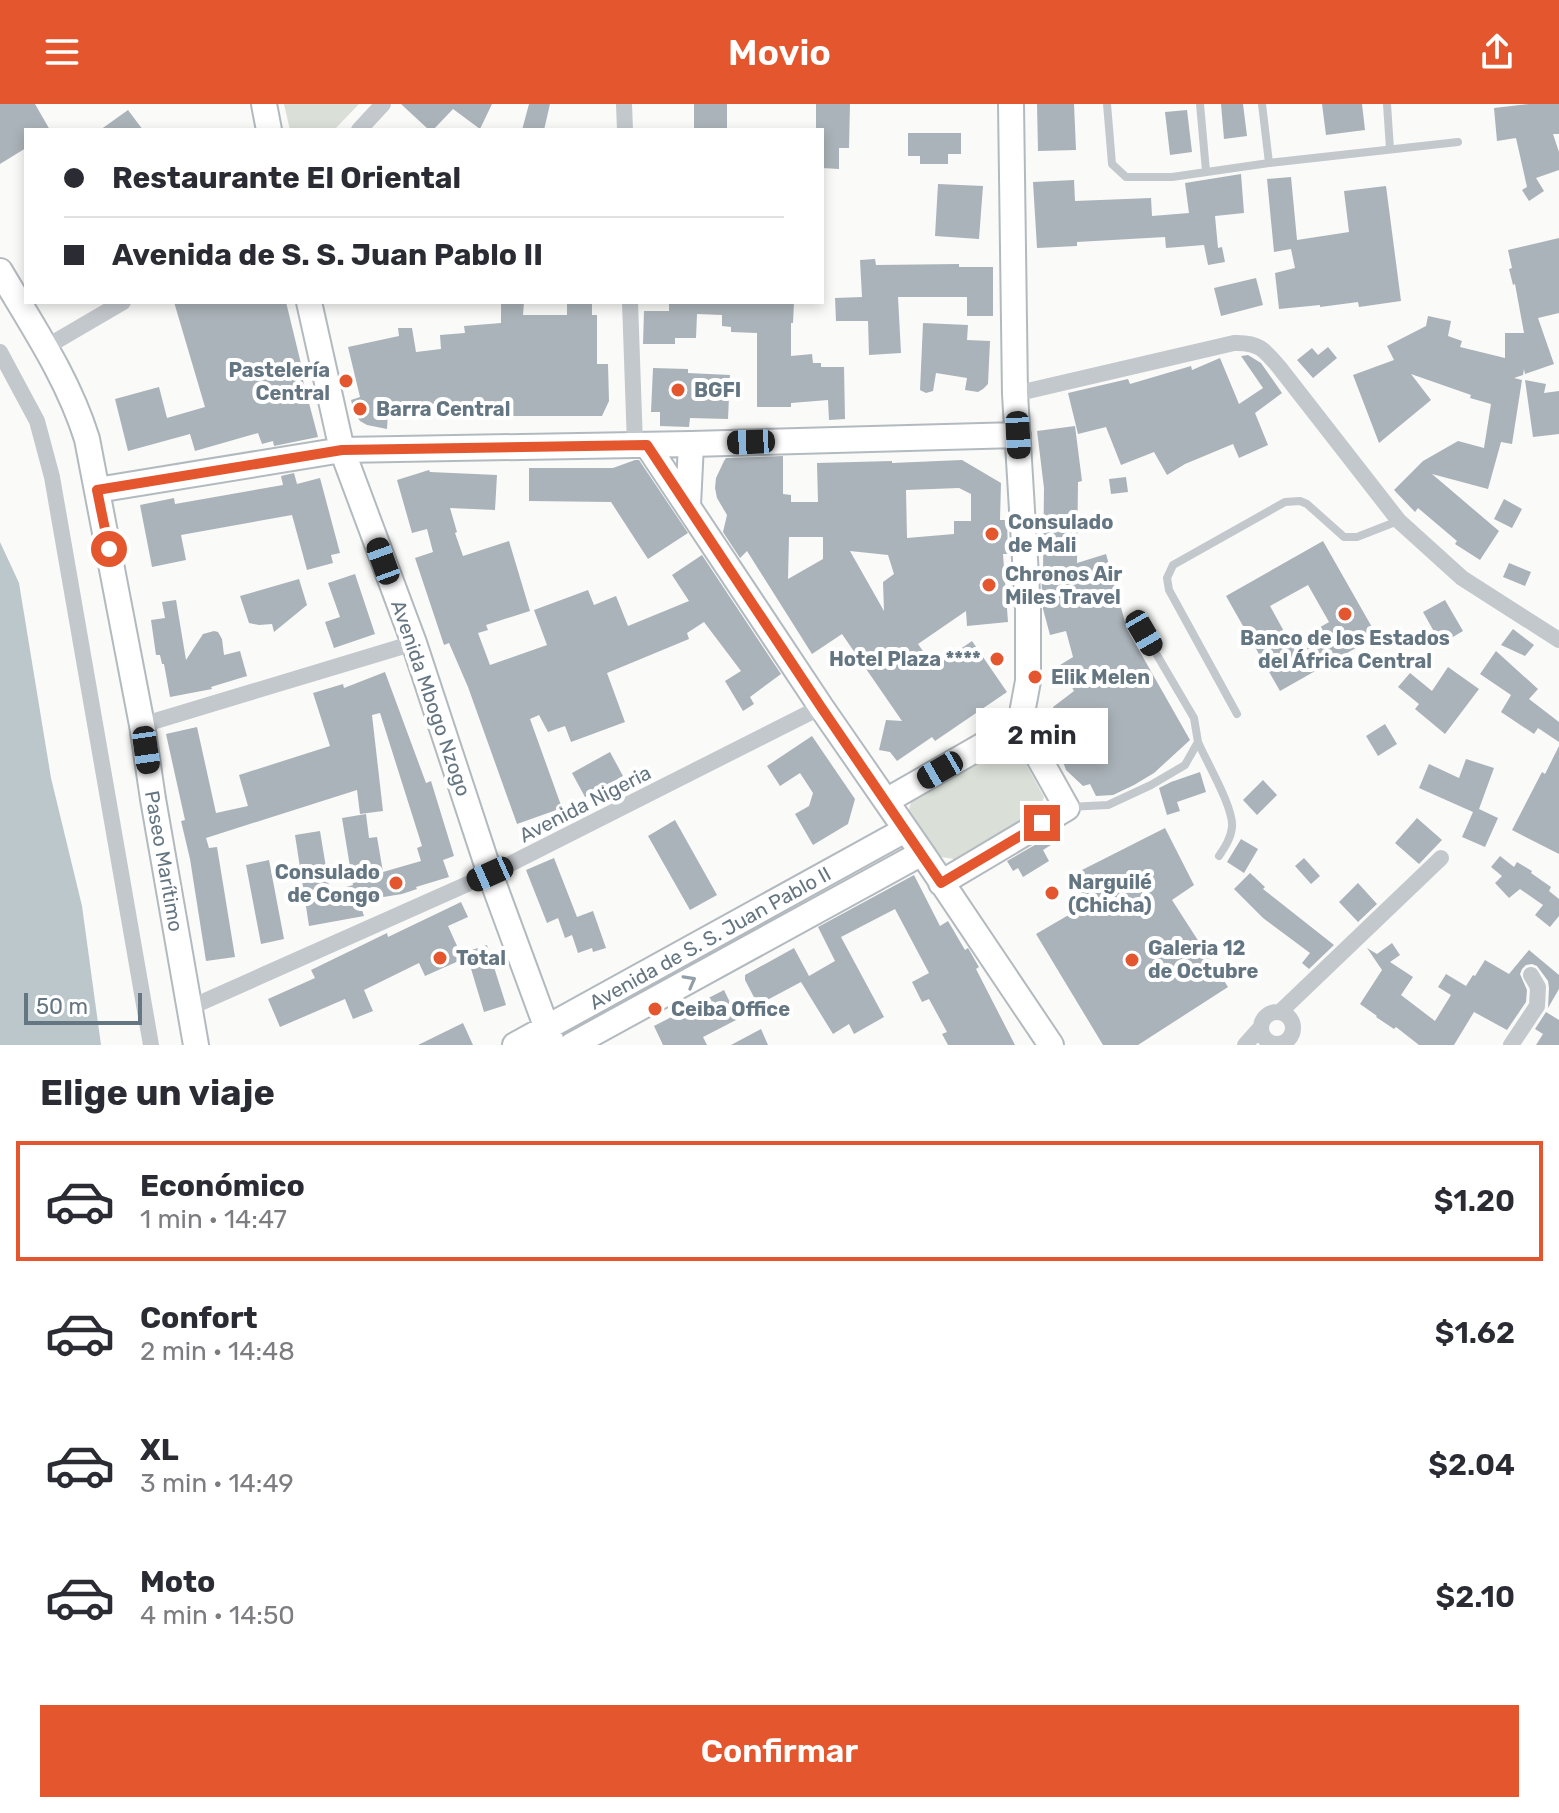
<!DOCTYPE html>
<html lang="es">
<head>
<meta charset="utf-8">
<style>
	body { margin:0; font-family:Rubik,sans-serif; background:#f2f2f3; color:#2b2b33; height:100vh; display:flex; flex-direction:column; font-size:30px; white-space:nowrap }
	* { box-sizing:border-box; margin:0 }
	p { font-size:26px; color:#7c7c81 }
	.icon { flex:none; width:44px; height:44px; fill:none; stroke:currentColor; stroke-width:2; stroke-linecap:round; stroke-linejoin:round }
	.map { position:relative; height:941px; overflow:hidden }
	.side { display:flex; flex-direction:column; background:#fff; flex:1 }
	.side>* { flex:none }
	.banner { position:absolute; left:24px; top:24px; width:800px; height:176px; border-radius:0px; box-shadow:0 4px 12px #0003; display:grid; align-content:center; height:176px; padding:0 40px; background:#fff }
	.scale { position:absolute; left:24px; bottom:20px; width:118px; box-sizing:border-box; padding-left:8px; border:4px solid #657683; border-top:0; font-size:22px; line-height:28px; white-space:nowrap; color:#657683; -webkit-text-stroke:6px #fff; paint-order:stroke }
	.end { position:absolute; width:36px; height:36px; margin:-18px; border:10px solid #e4572e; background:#fff; box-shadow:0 0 0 4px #fff }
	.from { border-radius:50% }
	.bubble { position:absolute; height:56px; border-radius:0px; background:#fff; box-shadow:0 4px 12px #0003; font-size:26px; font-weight:600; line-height:56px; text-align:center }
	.car { position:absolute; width:24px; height:48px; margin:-24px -12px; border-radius:10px; box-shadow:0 0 6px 2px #0007; background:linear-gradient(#222 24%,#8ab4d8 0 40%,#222 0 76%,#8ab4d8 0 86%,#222 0) }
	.banner b { display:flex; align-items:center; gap:28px; height:76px; font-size:30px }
	.banner b+b { border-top:2px solid #e1e1e2 }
	.banner i { width:20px; height:20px; background:#2b2b33 }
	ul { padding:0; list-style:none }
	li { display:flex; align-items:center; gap:24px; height:120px; margin:0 16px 12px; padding:0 24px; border:4px solid transparent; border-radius:0px }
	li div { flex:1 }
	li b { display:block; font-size:30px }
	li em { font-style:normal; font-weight:600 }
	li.current { border-color:#e4572e }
	li>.icon { width:72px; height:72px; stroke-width:1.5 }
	h2 { padding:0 40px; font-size:36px; line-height:96px }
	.cta { display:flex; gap:16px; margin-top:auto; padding:16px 40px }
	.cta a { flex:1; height:92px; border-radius:0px; background:#e4572e; color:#fff; font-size:32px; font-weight:600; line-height:92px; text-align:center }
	header { display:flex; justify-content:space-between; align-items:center; height:104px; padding:0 40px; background:#e4572e; color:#fff; font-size:36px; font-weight:600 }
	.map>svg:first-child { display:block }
	.green { fill:#dadfd7 }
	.water { fill:#bbc7cb }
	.building { fill:#aab3b9; fill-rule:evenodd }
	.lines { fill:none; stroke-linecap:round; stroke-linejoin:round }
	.secondary-casing { stroke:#b3babf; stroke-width:28 }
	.lane { stroke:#c3c8cc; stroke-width:8 }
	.street { stroke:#c3c8cc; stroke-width:16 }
	.secondary { stroke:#fff; stroke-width:24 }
	.oneway { stroke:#939fa8 }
	.route { stroke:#e4572e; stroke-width:10 }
	.poi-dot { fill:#e4572e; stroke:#fff; stroke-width:3 }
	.labels { text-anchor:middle; stroke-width:8; stroke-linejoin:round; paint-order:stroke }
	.poi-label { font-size:20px; font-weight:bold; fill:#657683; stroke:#fff; text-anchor:start }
	.street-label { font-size:20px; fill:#657683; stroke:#fff }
</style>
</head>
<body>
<header><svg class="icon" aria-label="menu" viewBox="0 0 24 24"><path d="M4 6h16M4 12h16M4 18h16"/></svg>Movio<svg class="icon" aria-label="share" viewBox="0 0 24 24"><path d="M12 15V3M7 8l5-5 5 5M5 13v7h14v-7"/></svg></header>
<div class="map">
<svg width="1559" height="941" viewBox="0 0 1559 941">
	<rect width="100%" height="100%" fill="#fafaf8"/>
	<path class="green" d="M284,0H359L334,26H290Z
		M1000,639L1019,647L1044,693L1037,713L960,756L935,752L908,710L913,690Z"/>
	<path class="water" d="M0,438L19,479L51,674L82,802L101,941H0Z"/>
	<path class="building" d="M0,0H35L50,26H26V44L0,60Z
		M401,0H492L480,25L453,5L433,26H429Z
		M529,0H550L544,26H522Z
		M694,0H727V26H694Z
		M816,0H850L849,44H839V65L822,64V26H816Z
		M1037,0H1074L1076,46L1038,47Z
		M1221,0H1243L1247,32L1224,35Z
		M1322,0H1362L1365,26L1326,31Z
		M1529,0H1559V30H1553L1559,48V66L1536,74L1544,87L1529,97L1522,86L1527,83L1516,34L1497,37L1494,4Z
		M128,6L143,26H100Z
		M1187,6L1192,48L1170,51L1165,8Z
		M908,29H961V50H948V60H920V52H908Z
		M1241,70L1244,109L1215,112L1218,144L1222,143L1225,158L1208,161L1204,141L1166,144L1165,133L1077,138V142L1037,144L1033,78L1074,76L1075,97L1151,94L1152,112L1189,109L1185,79Z
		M1291,73L1297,136L1349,128L1344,87L1386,82L1401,197L1359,203L1358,198L1320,203V201L1279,205L1275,169L1295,164L1291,145L1274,148L1267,75Z
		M938,80L983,82L979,135L935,132Z
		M1559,134V209L1538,214L1554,260L1525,270L1524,265L1523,271L1514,274L1522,276L1512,340L1501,338L1488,385L1432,370L1499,427L1480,456L1455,440L1457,437L1418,404L1415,408L1394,386L1423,357L1458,337L1484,344L1491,300L1470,294L1471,291L1411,270L1431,296L1379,339L1353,271L1394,256L1387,242L1426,222L1428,212L1451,217L1448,232L1462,237L1460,243L1505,254V229H1524L1515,180L1513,181L1509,165L1512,164L1508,146Z
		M875,155L876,161L959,160V163H993V212H967V193H898L901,249L869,251L868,217H836L835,194L862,193L860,156Z
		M1256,174L1263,201L1221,212L1214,184Z
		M174,198H286L303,268L301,269L318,333L274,342L273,337L262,340L258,329L195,347L190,330L128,347L115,295L159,283L167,314L205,303Z
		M501,198H524L523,211H567V198H592V211H597V260H608L609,297L602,312H507V310L431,312V306L388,307L387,325L367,321L360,317L354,308L351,296L360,293L348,243L399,232L398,224H412L416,248L441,245L440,231L465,229L464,222L501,219Z
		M794,198L793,219H791V252L812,250L813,259H821V263H844L845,315L829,316L828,296L791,299V303H757V229L731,228V223L722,222V211L697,210L696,234H675V240H643L644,207H669V199Z
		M923,219L968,221L967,236L990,237L988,280L983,285L978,288L965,286L967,274L936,269L933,287L926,289L920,286Z
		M1328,243L1337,254L1313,274L1297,256L1312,244L1318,251Z
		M1248,251L1261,259L1282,289L1255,309L1268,341L1239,354L1233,340L1185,360L1167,371L1154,348L1121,361L1106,323L1078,330L1068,289L1128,275L1130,280L1191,262L1192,266L1220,254L1239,300L1263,284L1241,252Z
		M653,264L688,265V269L730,271L728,315L690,314L689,323L660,322V308H651Z
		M1525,276L1546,280L1544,289L1559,287V330L1533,333Z
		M1075,322L1082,377L1078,378L1077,459L1106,450L1127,525L1190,636L1154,669L1134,681L1113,691L1096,692L1090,680L1083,682L1066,666L1056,639L1055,620L1059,618L1053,603L1074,587L1060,561L1073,553L1066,527L1050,531L1043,505L1041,469H1043L1044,384L1037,327Z
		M783,352V390L791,391V398H818L817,359L892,357V359L962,356L1001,379L1000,416H1007L1008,450H1003L1008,518L967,522L966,507L918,540L934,563L972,537L1007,588L935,637L932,633L897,657L890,648L879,646L886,616L902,617L842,530L812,550L747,447L740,454L723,428L727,411L717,394L715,384L716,374L724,357L726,354ZM959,384L971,390V417H954V430L907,434L906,386ZM789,433H823V455L788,475ZM850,447L888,451L894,470L883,478L884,507Z
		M635,356H639L688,429L648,455L611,398L529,397V364H613Z
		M429,366L430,368L497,371L495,406L450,404L457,428L455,429L463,452L509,437L530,507L486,521L488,526L478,529L490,561L547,541L534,506L588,486L594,501L616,492L628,522L689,497L672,471L702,451L781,570L750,593L754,600L743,607L725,577L741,567L704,518L687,529L689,535L607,569L625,618L571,638L565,622L548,628L539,611L530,615L562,704L517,720L468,583L449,539L444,541L415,454L433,448L427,425L412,429L397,376Z
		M294,369L297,380L320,374L340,449L331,451L333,459L307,466L292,411L181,431L186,456L152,463L140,401L174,394L175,400L283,381L281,372Z
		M1126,373L1128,388L1111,390L1109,375Z
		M1504,395L1522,405L1512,424L1494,415Z
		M1323,437L1377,532L1280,587L1226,492ZM1308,481L1329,518L1291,540L1270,502Z
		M1509,459L1531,468L1525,482L1503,473Z
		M355,470L375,530L334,544L325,518L340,513L328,479Z
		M299,475L307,501L274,528L272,520L259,521L249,519L240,492Z
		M176,496L186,556L203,530L214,527L218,528L222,535L224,551L240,547L247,572L211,583L212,585L170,593L164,560H162L160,551H156L151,516L165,514L162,498Z
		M1445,496L1463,527L1441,540L1423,508Z
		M1513,525L1534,541L1525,552L1501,541Z
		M1496,547L1538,585L1529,595L1559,618V638L1538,624L1534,630L1501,608L1511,591L1480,570Z
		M1448,563L1479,585L1445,630L1415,605L1419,600L1398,583L1410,569L1432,587Z
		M385,568L426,679L431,677L454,752L443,756L449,773L416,783L417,785L402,790L359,797L364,812L309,822L295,731L320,727L330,788L353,781L342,714L366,710L369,734L377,733L383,768L421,757L417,744L422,742L380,609L372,611L383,707L360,710L357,686L206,734L209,744L217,743L235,853L206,857L190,755L181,717L185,716L166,630L197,623L216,709L248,702L239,671L330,642L313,589L343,580L344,584Z
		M1385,620L1397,640L1378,652L1366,632Z
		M812,632L855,695L848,720L813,741L795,710L809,702L813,689L800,669L780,682L767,662Z
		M1559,642V750L1512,726L1542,668L1545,670Z
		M610,648L623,672L585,693L572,669Z
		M1466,655L1494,664L1479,705L1498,714L1485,743L1462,733L1473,708L1419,684L1429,660L1459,674Z
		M1200,668L1206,688L1177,698L1180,707L1167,711L1159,684L1171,678Z
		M1263,676L1277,691L1257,711L1243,696Z
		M1417,714L1442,736L1419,760L1395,739Z
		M675,716L717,791L690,806L648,732Z
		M1165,724L1194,781L1172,796L1228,883L1138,941H1103L1036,830L1072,809L1069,801L1078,794L1083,781L1080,767Z
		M1047,734L1051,741L1043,746L1049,757L1023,773L1018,764L1013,767L1007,757Z
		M1241,735L1258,745L1244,769L1227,758Z
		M1500,752L1514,763L1517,758L1532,767L1531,769L1551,783L1549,787L1559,795V812L1550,823L1535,811L1543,801L1520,785L1509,794L1495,779L1502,772L1491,763Z
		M554,754L577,813L593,807L606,844L593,848L592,844L578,849L572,831L565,834L558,814L547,819L526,766Z
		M1304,754L1320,772L1311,780L1295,762Z
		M269,756L284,835L261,840L246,761Z
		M1250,769L1265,783L1263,785L1334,841L1309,865L1302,859L1310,849L1263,814L1234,785Z
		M914,771L940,822L948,817L965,846L968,844L979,863L976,865L1015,941H948L942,930L947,928L929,895L922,898L912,878L929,869L895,805L841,833L884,913L854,930L849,920L833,930L801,878L758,901L745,876V871L794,844L809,872L835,857L818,823Z
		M1358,779L1377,800L1358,818L1339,798Z
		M461,798L468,813L448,822L463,855L425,872L419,859L364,886L373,907L353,915L345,895L280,923L268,895L315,874L311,866L387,829L388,833Z
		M1392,839L1400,851L1390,858L1413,873L1401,891L1435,917L1451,891L1438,883L1446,870L1466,882L1473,871L1475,872L1485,856L1509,870L1529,846L1559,871V885L1548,904L1549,884L1548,877L1537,862L1532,860L1526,861L1522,865L1520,870L1527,886L1526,898L1507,926L1474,908L1454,941H1419L1396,923L1394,925L1376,913L1377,912L1360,900L1382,866L1367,844L1377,850Z
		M487,841L506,901L484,908L466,848Z
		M724,886L738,915L703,933L707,941H663L654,922Z
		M1546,908L1559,916V941H1536L1543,930L1535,925Z
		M463,919L473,941H418Z
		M761,925L768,941H731Z"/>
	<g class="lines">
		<g class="secondary-casing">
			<path id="secondary" d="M264,0L269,26
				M0,167C32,221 68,274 87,335L142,621L153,695L196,941
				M309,198L342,346L414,539L490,770L553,941
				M647,341L821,603L922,749L1051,941
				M97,386L342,346L691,340L1018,331
				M688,401L691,340
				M886,697L1020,620
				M941,779L1067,704L1020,620L1028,577V505L1015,290L1011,0
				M515,941L905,726
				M572,941L922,749"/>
		</g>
		<path class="lane" d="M1107,0L1112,60L1126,73H1172L1269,59L1458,38
			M1200,0L1206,67
			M1262,0L1269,59
			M1387,0L1390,45
			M1237,610L1169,486L1167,474L1173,461L1285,398L1300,397L1307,400L1344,433H1357L1398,417
			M1198,638C1206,657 1234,704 1232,723C1231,734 1225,743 1219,752
			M1068,703L1108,701L1151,681L1185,661L1198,638L1194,614L1144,529"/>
		<path class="street" d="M624,0L625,26
			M359,26L383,0
			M630,198L635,341
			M46,243L123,198
			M0,248L37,317L52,373L151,941
			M1015,290L1234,239C1258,238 1264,245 1279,263L1399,417L1462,474L1559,536
			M142,621L414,539
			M189,904L490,770L821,603
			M1261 924a16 16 0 1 1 32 0a16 16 0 1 1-32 0Z
			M1280,908L1441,754
			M1245,941L1261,923
			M1511,941L1537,902L1538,883L1531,871"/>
		<use href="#secondary" class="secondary"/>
	</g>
	<defs><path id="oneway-chevron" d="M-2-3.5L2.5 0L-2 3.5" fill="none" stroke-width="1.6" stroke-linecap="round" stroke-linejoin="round" transform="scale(2)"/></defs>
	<use class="oneway" href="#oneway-chevron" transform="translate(690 877) rotate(-29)"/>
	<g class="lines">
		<path class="route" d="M109,445L97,386L342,346L647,341L821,603L941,779L1042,719"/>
	</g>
	<g class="poi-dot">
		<circle cx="346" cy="277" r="8"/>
		<circle cx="678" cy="286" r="8"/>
		<circle cx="360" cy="305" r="8"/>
		<circle cx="992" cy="430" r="8"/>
		<circle cx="989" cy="481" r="8"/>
		<circle cx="1345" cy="510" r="8"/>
		<circle cx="997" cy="555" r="8"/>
		<circle cx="1035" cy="573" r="8"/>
		<circle cx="396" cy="779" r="8"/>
		<circle cx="1052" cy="789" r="8"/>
		<circle cx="440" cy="854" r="8"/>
		<circle cx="1132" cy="856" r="8"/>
		<circle cx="655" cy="905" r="8"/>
	</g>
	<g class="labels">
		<g class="poi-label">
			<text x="330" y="273" text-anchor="end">Pastelería<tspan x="330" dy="23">Central</tspan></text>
			<text x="694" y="293">BGFI</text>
			<text x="376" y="312">Barra Central</text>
			<text x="1008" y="425">Consulado<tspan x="1008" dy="23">de Mali</tspan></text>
			<text x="1005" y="477">Chronos Air<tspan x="1005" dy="23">Miles Travel</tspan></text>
			<text x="1345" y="541" text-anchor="middle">Banco de los Estados<tspan x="1345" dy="23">del África Central</tspan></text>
			<text x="981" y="562" text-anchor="end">Hotel Plaza ****</text>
			<text x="1051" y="580">Elik Melen</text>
			<text x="380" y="775" text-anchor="end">Consulado<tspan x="380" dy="23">de Congo</tspan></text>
			<text x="1068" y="785">Narguilé<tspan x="1068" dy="23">(Chicha)</tspan></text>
			<text x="1148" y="851">Galeria 12<tspan x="1148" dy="23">de Octubre</tspan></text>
			<text x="456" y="861">Total</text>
			<text x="671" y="912">Ceiba Office</text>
		</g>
		<g class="street-label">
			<text transform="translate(431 594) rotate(71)" y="7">Avenida Mbogo Nzogo</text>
			<text transform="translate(585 700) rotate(-27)" y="7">Avenida Nigeria</text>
			<text transform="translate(164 757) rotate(80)" y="7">Paseo Marítimo</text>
			<text transform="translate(710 834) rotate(-29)" y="7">Avenida de S. S. Juan Pablo II</text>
		</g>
	</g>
</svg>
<div class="scale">50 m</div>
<i class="end from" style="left:109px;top:445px"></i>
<i class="end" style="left:1042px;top:719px"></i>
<div class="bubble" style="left:976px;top:604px;width:132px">2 min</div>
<i class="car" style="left:1018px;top:331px;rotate:177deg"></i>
<i class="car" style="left:751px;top:338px;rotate:268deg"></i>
<i class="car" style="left:383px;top:457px;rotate:340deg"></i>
<i class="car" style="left:1144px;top:529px;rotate:150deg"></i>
<i class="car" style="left:146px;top:646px;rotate:172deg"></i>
<i class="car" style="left:940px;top:666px;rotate:240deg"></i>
<i class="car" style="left:490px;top:770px;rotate:246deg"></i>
<div class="banner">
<b><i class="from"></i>Restaurante El Oriental</b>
<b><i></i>Avenida de S. S. Juan Pablo II</b>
</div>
</div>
<section class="side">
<h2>Elige un viaje</h2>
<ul>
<li class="current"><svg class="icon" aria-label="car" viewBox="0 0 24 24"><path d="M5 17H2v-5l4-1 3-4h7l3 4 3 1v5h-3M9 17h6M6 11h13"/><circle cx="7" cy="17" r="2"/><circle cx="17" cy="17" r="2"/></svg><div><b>Económico</b><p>1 min · 14:47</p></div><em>$1.20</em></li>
<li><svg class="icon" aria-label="car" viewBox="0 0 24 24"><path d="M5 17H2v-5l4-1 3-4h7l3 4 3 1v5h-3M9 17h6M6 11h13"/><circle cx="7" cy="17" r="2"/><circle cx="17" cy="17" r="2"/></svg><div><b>Confort</b><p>2 min · 14:48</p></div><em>$1.62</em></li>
<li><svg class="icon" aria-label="car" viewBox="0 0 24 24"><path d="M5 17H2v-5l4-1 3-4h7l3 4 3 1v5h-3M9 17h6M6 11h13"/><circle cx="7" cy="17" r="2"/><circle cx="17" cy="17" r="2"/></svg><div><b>XL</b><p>3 min · 14:49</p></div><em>$2.04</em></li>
<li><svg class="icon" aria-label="car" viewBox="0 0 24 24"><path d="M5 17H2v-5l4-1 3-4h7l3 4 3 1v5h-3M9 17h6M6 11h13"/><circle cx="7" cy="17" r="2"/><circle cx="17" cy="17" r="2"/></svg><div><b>Moto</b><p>4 min · 14:50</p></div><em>$2.10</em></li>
</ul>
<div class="cta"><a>Confirmar</a></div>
</section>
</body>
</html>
